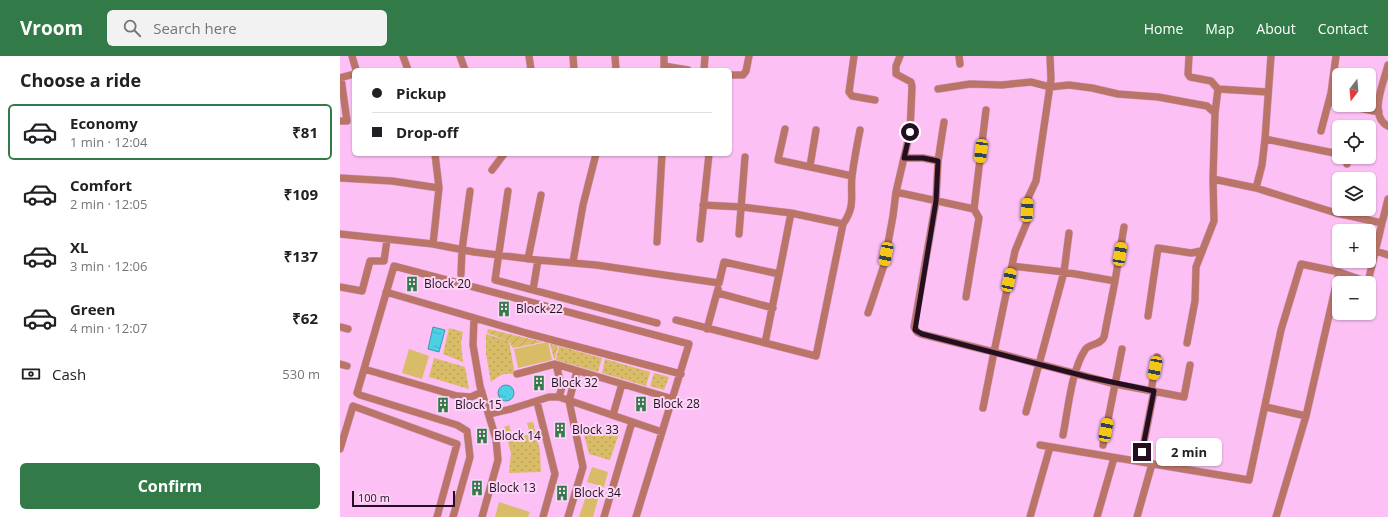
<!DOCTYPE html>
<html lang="en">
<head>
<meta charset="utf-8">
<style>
	body { margin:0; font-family:"Open Sans",sans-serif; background:#f2f2f2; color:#202124; height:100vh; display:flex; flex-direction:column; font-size:15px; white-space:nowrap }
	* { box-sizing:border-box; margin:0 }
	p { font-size:13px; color:#757577 }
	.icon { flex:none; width:22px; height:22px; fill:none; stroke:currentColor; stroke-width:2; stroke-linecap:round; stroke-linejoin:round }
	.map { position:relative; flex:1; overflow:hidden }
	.side { display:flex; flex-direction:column; background:#fff; width:340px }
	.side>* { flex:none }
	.top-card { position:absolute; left:12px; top:12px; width:380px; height:88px; border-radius:6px; box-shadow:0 1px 3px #0004; display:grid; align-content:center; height:88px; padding:0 20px; background:#fff }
	.needle { width:26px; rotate:196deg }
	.fabs { position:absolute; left:992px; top:12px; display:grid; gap:8px }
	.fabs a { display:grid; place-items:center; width:44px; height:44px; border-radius:6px; background:#fff; box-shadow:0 1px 3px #0004; font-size:20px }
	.scale { position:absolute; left:12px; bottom:10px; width:103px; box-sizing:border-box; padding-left:4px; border:2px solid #240f22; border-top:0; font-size:11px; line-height:14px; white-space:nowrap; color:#240f22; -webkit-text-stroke:3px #fbd6f6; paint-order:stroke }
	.end { position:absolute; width:18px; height:18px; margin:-9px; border:5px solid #240f22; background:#fff; box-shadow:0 0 0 2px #fff }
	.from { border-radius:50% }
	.bubble { position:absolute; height:28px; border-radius:6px; background:#fff; box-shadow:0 1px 3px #0004; font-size:13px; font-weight:700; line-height:28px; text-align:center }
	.car { position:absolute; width:12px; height:24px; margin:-12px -6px; border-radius:5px; box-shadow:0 0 3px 1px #0007; background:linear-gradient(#f5c518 24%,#345 0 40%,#f5c518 0 76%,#345 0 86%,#f5c518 0) }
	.top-card b { display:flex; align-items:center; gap:14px; height:38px; font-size:15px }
	.top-card b+b { border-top:1px solid #e0e0e0 }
	.top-card i { width:10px; height:10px; background:#202124 }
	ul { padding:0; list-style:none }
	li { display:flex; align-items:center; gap:12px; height:56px; margin:0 8px 6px; padding:0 12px; border:2px solid transparent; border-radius:6px }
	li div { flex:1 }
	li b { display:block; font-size:15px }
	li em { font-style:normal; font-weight:700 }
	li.current { border-color:#327b48 }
	li>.icon { width:36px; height:36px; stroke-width:1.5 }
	h2 { padding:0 20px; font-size:18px; line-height:48px }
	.pay { display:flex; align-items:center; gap:10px; height:44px; padding:0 20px; font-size:15px }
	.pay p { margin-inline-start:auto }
	.primary-button { display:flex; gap:8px; margin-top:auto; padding:8px 20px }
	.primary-button a { flex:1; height:46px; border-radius:6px; background:#327b48; color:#fff; font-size:16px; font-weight:700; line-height:46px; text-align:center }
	header { display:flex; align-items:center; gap:24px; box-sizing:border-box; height:56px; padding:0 20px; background:#327b48; color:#fff }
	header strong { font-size:19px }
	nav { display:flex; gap:22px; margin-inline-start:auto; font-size:14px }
	.search { width:280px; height:36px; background:#f2f2f2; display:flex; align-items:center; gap:10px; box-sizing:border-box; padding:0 14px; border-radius:6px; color:#757577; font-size:15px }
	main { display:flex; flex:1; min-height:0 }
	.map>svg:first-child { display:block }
	.grass { fill:#d9bc67 }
	.park { fill:url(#park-dots) }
	.garden { fill:url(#garden-furrows) }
	.water { fill:url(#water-ripples); stroke:#4096ab }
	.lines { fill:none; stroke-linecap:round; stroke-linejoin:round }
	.minor-casing { stroke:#d5a0ce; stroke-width:8 }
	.minor { stroke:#bb7468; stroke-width:7 }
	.route { stroke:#240f22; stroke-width:5 }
	.labels { text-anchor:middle; stroke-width:4; stroke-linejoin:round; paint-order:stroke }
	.poi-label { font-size:12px; fill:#240f22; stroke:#fbd6f6; text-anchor:start }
</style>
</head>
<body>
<header>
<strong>Vroom</strong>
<div class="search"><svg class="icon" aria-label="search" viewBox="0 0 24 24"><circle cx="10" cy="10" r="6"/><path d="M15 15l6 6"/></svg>Search here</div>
<nav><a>Home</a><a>Map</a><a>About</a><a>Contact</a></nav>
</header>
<main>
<section class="side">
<h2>Choose a ride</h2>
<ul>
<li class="current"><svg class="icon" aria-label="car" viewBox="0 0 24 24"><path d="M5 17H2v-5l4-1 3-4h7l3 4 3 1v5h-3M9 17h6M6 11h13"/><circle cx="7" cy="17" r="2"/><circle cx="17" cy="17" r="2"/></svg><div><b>Economy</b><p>1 min · 12:04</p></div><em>₹81</em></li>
<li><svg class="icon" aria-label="car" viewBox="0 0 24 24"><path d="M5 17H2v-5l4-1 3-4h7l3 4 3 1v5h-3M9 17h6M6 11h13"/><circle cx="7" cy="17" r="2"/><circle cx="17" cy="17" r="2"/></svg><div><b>Comfort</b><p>2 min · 12:05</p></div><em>₹109</em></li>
<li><svg class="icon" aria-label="car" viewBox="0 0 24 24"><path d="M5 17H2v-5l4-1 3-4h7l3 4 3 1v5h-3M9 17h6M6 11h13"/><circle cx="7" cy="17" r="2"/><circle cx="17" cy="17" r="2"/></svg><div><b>XL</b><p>3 min · 12:06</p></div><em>₹137</em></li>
<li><svg class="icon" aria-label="car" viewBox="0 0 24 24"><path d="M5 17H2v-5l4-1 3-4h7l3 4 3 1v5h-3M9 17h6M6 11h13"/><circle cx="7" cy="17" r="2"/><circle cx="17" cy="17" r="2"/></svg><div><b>Green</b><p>4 min · 12:07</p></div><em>₹62</em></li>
</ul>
<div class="pay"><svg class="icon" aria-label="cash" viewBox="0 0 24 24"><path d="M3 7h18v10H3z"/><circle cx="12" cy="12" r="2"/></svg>Cash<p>530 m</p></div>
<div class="primary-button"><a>Confirm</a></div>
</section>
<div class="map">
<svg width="1048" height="461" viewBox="0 0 1048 461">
	<defs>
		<pattern id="park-dots" width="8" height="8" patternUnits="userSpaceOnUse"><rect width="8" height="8" fill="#d9bc67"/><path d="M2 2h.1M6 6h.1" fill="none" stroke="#baa059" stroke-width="1.8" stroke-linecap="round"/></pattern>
		<pattern id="garden-furrows" width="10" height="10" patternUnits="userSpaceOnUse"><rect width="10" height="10" fill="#d9bc67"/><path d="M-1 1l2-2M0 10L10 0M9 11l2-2" fill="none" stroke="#baa059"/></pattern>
		<pattern id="water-ripples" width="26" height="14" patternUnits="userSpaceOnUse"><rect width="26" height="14" fill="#4cd0e6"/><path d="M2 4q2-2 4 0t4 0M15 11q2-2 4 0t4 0" fill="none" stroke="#42b1c5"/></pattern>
	</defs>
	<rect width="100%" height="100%" fill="#fcc0f4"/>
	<path class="grass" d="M208,286L212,304L178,312L174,293Z
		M69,293L89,300L82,323L62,317Z
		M252,411L268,416L264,431L247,426Z
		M246,440L258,443L253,461H239Z
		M159,446L190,456L188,461H155Z"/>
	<path class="park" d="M109,272L123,276L121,287L123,306L103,298Z
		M146,278L169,285L175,319C164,316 160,319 151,326L146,298Z
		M219,290L262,302L258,316L216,304Z
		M94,302L125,311L129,333L89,321Z
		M265,303L310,316L306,330L262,317Z
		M314,317L329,321L324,334L310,330Z
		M193,366L200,395L201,416L169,417L171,397L164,371L169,369L173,382L190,378L187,367Z
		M243,370L278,380L270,404L249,398L242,371Z"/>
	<path class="garden" d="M148,273L203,286L173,292L169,285L147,277Z
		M210,288L218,289L215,303H214Z"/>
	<path class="water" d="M93,271L105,274L99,296L88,293Z
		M158 337a8 8 0 1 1 16 0a8 8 0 1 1-16 0Z"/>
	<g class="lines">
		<g class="minor-casing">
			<path id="minor" d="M12,0L16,14
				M63,0L68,14
				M120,0L125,14
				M189,0L191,14
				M233,0L234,14
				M275,0L276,14
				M514,0L509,36L512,40L535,44
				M619,0L620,8
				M710,0L711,23L696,125L688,142L687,166L675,195L654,296L775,328L844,341L850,309
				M849,0L848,18L850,21L871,25L878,33L875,57
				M1048,9C1044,26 1028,60 1048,70
				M324,10L348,14
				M324,14V0
				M364,14L365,0
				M390,19H403L406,15L409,0
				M0,22L14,18
				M598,33L630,28L662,29L691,26L710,31L729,29L752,32L778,38L818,41L867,50L875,57L873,123L916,132L996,157L1042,167L1028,226L999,216L961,208L941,274L909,424L700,389
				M878,33L927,36
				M989,46L999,48
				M1004,49L1039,56
				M0,65H7L1,22
				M604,66L598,105L596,145L574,271L577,276L581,278L654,296L643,352
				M445,73L438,104L512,120
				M981,75L991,37L996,0
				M925,83L931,0
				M1007,101V108
				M564,102H583L598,105
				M470,110L476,74
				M152,114L164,98
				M0,122L52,125L99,132
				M916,132L922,109L925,83L999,98
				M168,135L155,224L317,267
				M556,136L634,153L639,162L626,241
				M363,149L402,151L451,157
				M634,153L646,54
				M1042,167L1048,143
				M0,178L93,188L134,196L198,204L256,209L379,227L384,206L439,218L451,157L503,168C516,150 510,140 512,120C514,105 517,89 520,74
				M399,178L405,101
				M360,183L369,98
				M317,186L322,98
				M93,188L99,132L95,98
				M1036,195L1048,199
				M188,203L201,139
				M233,206L243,149L256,98
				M672,210L724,216L775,225L784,171
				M121,218L122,194L130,135
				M0,231L22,235L30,205H44L47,184
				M193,234L198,204
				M46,236L186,277L341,318
				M378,237L433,252
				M528,257L544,209L553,160L556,136L570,76L572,31L571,26L556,18V10L560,0
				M808,260L818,192L851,197L861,195
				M134,262L133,289L140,330L156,383L158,404L142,461
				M336,264L476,300L503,168
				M0,271L8,273
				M367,273L378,233
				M425,287L439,218
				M847,287L855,245L856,211L874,165L873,123
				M0,308L7,310
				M216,309L222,331L219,341
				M24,313L17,337L20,339L117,369L127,375L130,401L113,461
				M177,318L215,308L333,343
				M811,335L817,301
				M142,336L131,341L117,340L24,313L54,210L349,288L296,461
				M197,346L215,418L203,461
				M926,351L966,360
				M686,356L724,216L729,177
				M149,358L171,353L209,341H219L322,376
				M273,359L282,328
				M723,379C728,355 731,315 745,294C749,287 760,290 764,281L775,225
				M763,389L782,293
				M0,393L13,350L117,388L97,461
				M802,396L814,335
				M228,461L243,411L229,345L237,315
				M264,461L292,366
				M690,461L710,391
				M757,461L774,402
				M797,461L812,408
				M936,461L966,360L999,216"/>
		</g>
		<use href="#minor" class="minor"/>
	</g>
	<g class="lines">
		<path class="route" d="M570,76L564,102H583L598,105L596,145L575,274L582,278L748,321L814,335L802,396"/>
	</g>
	<defs>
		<g id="building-bare" transform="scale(1.2)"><path d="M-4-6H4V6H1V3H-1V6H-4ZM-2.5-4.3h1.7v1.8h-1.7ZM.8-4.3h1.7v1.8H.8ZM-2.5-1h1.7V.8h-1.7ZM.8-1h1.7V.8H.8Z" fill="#327b48" stroke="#fbd6f6" stroke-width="2.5" paint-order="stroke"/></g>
	</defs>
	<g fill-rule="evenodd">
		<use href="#building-bare" x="72" y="228"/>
		<use href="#building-bare" x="164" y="253"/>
		<use href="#building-bare" x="199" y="327"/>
		<use href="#building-bare" x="301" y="348"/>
		<use href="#building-bare" x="103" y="349"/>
		<use href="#building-bare" x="220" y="374"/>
		<use href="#building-bare" x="142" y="380"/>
		<use href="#building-bare" x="137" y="432"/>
		<use href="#building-bare" x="222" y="437"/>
	</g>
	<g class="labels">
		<g class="poi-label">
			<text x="84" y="232">Block 20</text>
			<text x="176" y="257">Block 22</text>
			<text x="211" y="331">Block 32</text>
			<text x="313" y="352">Block 28</text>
			<text x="115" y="353">Block 15</text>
			<text x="232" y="378">Block 33</text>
			<text x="154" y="384">Block 14</text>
			<text x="149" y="436">Block 13</text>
			<text x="234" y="441">Block 34</text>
		</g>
	</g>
</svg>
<div class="fabs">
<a><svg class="needle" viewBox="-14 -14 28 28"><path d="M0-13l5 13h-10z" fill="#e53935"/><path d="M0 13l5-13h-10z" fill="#757577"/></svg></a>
<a><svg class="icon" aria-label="locate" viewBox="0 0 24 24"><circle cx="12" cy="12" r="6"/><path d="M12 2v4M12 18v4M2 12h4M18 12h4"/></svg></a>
<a><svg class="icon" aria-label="layers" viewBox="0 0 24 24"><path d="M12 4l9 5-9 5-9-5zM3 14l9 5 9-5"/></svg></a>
<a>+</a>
<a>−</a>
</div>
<div class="scale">100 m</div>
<i class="end from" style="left:570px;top:76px"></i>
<i class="end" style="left:802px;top:396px"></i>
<div class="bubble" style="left:816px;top:382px;width:66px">2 min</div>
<i class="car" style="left:641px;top:95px;rotate:187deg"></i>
<i class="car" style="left:687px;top:154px;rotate:3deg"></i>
<i class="car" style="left:546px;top:198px;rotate:191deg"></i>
<i class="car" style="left:780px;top:198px;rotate:10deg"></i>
<i class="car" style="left:669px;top:224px;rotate:12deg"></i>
<i class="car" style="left:815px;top:312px;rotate:191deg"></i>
<i class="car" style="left:766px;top:374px;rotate:11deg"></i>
<div class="top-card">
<b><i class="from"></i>Pickup</b>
<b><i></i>Drop-off</b>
</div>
</div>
</main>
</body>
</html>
